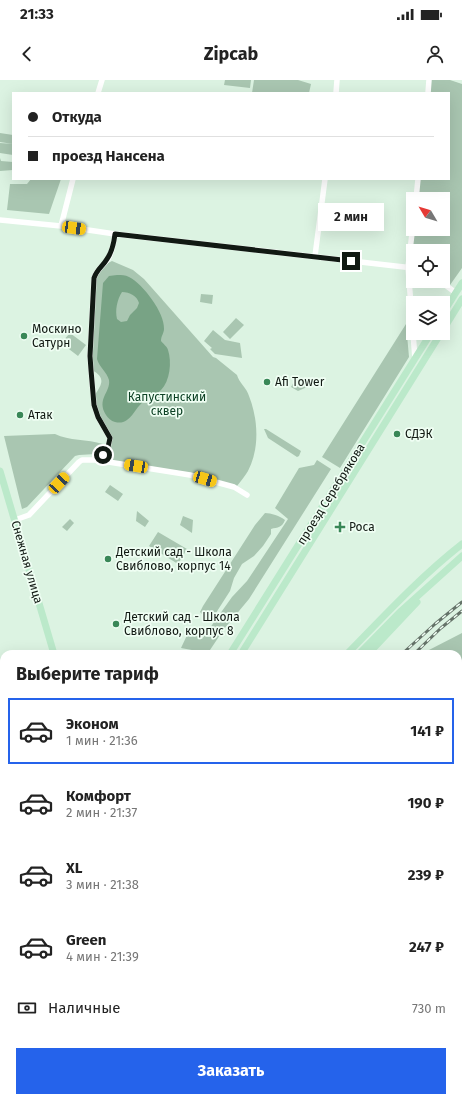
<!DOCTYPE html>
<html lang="ru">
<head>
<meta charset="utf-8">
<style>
	body { margin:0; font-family:"Fira Sans",sans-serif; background:#f6f6f6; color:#222; height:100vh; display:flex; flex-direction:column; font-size:15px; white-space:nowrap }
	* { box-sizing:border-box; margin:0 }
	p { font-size:13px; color:#767676 }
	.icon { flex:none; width:22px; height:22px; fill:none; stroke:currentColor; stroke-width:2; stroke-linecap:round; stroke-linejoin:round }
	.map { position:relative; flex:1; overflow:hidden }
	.side { position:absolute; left:0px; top:570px; width:462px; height:452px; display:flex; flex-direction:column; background:#fff; border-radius:12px 12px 0 0; box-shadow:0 4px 16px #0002 }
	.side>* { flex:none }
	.guide { position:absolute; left:12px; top:12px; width:438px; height:88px; border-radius:0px; box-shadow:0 4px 16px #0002; display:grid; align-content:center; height:88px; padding:0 16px; background:#fff }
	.needle { width:26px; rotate:308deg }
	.fabs { position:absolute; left:406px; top:112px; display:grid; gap:8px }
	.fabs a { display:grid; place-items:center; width:44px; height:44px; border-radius:0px; background:#fff; box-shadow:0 4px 16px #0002; font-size:20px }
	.end { position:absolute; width:18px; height:18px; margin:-9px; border:5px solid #111913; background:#fff; box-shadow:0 0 0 2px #fff }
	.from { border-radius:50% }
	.bubble { position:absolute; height:28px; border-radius:0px; background:#fff; box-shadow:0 4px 16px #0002; font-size:13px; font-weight:700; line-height:28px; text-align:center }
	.car { position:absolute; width:12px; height:24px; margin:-12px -6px; border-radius:5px; box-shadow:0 0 3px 1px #0007; background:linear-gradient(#f5c518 24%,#345 0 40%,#f5c518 0 76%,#345 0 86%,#f5c518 0) }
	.guide b { display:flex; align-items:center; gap:14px; height:38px; font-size:15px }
	.guide b+b { border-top:1px solid #e0e0e0 }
	.guide i { width:10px; height:10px; background:#222 }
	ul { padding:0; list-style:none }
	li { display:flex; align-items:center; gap:12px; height:66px; margin:0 8px 6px; padding:0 8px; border:2px solid transparent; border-radius:0px }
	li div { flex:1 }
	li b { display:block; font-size:15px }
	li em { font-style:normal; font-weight:700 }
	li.on { border-color:#2563eb }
	li>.icon { width:36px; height:36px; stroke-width:1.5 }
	h2 { padding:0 16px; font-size:18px; line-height:48px }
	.pay { display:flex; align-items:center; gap:10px; height:44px; padding:0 16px; font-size:15px }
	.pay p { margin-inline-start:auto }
	.button { display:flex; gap:8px; margin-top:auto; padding:8px 16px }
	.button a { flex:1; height:46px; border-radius:0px; background:#2563eb; color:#fff; font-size:16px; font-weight:700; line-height:46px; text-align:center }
	.status { display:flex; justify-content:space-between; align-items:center; height:28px; padding:0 20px; background:#fff; direction:ltr }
	.status svg { height:11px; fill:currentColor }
	header { display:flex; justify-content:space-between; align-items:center; height:52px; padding:0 16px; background:#fff; font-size:18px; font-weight:700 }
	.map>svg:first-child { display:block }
	.green { fill:#a9c6b1 }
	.water { fill:#78a385; fill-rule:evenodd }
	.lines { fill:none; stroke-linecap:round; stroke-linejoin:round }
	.stream { stroke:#78a385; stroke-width:1.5 }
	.minor { stroke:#fff; stroke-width:5.5 }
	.major { stroke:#bbe9ca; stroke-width:7 }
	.rail-casing { stroke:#657369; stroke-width:3 }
	.rail { stroke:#effef3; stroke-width:1.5; stroke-dasharray:4.5; stroke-linecap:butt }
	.route { stroke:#111913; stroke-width:5 }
	.poi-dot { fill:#398757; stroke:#effef3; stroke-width:1.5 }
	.labels { text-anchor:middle; stroke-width:3.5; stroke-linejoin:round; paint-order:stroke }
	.poi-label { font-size:12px; fill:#111913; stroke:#effef3; text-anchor:start }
	.park-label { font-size:12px; fill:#0c4124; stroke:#effef3 }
	.street-label { font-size:12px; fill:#111913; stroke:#effef3 }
</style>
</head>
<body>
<div class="status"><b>21:33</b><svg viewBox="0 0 49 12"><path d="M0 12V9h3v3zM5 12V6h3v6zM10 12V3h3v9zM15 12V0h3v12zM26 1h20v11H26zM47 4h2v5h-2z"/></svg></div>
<header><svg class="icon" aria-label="back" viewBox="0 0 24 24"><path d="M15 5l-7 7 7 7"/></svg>Zipcab<svg class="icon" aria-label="person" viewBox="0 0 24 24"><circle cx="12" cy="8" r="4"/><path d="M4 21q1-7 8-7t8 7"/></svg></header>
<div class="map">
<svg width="462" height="1022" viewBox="0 0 462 1022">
	<rect width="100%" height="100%" fill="#dcf3e2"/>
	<path class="green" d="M225,0H251L250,8L224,5Z
		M254,0H298L311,4L309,13H252Z
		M431,0H450L462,4V188L450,205L443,200V171H413V184L411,181L414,149H443V119H418L420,99H449V13H430Z
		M0,53L13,55V64L0,62Z
		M0,63L13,64V75L0,73Z
		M0,78L1,81L13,82V90L0,91Z
		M31,99H61L49,134L7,130L10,104H27Z
		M112,181L133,190L144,199L213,277L216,278L237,295C239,303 247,308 249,316C258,339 260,368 248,391C245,396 241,401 237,406L102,379L111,362L98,334L95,315C102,304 106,298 92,290L96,198L106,184Z
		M201,214L213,215L212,224L200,222Z
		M236,238L244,245L230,259L223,252Z
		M406,244L409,277L340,388L322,377Z
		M213,250L225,260L240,263L242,278L215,274L210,269L212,268L204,261Z
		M70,253L86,265L78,276L61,263Z
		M297,296L312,305L298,311L291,307Z
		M264,349H266L301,371L299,376L297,377L268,358Z
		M55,354C69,361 87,359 103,364L96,374L79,375L75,376L27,427L22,429L4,356Z
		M317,380L331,389L249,519L224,549L208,573L181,568L189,551L202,559L232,517L247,501L288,439L275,428L299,388L314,385Z
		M110,405L123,414L118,421L105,412Z
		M137,431L149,441L145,447L136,441Z
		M265,433C271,433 280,436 285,440C282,448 278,447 271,449V454L263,466L254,476L242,484L234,498L230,511L214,536L212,538L203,535L200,532L203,526L255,445Z
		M183,436L193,440L192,453L180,445Z
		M70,439L74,443L67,451L62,447Z
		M158,452L187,469L178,484L149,466Z
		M462,553V666L458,669V574H429L427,571Z
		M462,668V702L458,704L459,688L458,670Z
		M462,718V1022H341L338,1018H458V720Z
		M4,934V971L0,975V938Z
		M4,1007V1018H73L76,1022H0V1012Z
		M103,1018H246L253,1022H100L103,1020Z
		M274,1018H295L296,1022H279Z
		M298,1018H332L335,1022H299Z"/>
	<path class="water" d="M117,195C122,195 125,195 129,197C143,204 165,233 164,249C164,253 161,256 161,261C163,264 167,266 168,270C172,282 170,301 161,310C155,316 148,317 143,322C134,329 130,346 115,342C111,341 108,338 106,335C96,319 111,312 109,300C107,292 99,287 97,279L103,203L109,196ZM122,212C130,212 137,216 139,223L137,228L130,235L127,241L121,242L117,239C115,230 117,220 122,212Z"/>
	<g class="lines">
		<path class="stream" d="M114,1022L122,1018"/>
		<path class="minor" d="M98,13L102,0
			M336,13L337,0
			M428,13L429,0
			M416,119L418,99
			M0,140L61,146L115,154L413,188
			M413,145L408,187L413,251
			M61,146L73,99
			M315,176L325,99
			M440,201L456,213
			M413,253L415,279
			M96,380C104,375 109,368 110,358L98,337L94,325L91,290L90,276L94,198C97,189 103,186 108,179C112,172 114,162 115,154
			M15,440L29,435L79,382L82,380H96L190,395L234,407L247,415
			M0,639L4,636
			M458,717L462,716
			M0,875L4,877"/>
		<path class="major" d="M443,233L462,203
			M443,250L462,219
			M0,391L54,574
			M230,574L431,253
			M241,574L441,253
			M347,574C384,536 420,497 462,464
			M359,574L401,531L462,476
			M368,574L417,522
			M0,905L4,900
			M0,919L4,914
			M0,933L4,929
			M252,1018L258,1022
			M262,1018L268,1022"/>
		<g class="rail-casing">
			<path id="rail" d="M402,574L435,544L462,522
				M414,574L441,548L462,531
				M0,986L4,982
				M0,998L4,993"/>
		</g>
		<use href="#rail" class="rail"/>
	</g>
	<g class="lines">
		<path class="route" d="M103,375L108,367L110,358L98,337L94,325L91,290L90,276L94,198C97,189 103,186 107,179C112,172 114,162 115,154L351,181"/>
	</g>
	<g class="poi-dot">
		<circle cx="24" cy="256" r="4"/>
		<circle cx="267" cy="302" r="4"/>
		<circle cx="20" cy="335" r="4"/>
		<circle cx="397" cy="354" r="4"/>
		<path d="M338 441h4v4h4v4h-4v4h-4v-4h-4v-4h4z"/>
		<circle cx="108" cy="479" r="4"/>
		<circle cx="116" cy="544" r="4"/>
	</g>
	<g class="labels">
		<g class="poi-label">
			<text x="32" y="253">Москино<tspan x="32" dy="14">Сатурн</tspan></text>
			<text x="275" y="306">Afi Tower</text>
			<text x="28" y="339">Атак</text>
			<text x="405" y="358">СДЭК</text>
			<text x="349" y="451">Роса</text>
			<text x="116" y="476">Детский сад - Школа<tspan x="116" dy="14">Свиблово, корпус 14</tspan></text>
			<text x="124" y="541">Детский сад - Школа<tspan x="124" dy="14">Свиблово, корпус 8</tspan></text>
		</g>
		<g class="park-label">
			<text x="167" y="321">Капустинский<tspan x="167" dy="14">сквер</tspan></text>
		</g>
		<g class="street-label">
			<text transform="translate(331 414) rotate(-58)" y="4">проезд Серебрякова</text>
			<text transform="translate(27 482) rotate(74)" y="4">Снежная улица</text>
		</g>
	</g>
</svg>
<div class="fabs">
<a><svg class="needle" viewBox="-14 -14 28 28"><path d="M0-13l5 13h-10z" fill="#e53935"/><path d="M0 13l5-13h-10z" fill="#767676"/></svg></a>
<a><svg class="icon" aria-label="locate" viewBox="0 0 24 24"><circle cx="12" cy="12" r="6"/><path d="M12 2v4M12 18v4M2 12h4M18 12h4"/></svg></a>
<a><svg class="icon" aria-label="layers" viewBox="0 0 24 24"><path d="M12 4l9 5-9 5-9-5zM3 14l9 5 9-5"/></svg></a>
</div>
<i class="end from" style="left:103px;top:375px"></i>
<i class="end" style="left:351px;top:181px"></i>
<div class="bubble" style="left:318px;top:123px;width:66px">2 мин</div>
<i class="car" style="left:74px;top:148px;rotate:98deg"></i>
<i class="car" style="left:136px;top:386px;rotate:279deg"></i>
<i class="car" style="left:205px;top:399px;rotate:106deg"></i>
<i class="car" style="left:59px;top:403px;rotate:43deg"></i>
<div class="guide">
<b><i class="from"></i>Откуда</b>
<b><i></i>проезд Нансена</b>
</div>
<section class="side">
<h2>Выберите тариф</h2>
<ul>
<li class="on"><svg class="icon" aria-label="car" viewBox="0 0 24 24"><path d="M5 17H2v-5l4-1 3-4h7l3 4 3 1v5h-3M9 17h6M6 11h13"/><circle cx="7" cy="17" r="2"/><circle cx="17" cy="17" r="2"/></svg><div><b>Эконом</b><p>1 мин · 21:36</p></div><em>141 ₽</em></li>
<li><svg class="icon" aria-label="car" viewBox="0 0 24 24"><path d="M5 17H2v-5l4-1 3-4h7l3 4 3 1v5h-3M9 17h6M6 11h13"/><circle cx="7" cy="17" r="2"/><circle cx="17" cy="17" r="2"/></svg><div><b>Комфорт</b><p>2 мин · 21:37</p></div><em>190 ₽</em></li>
<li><svg class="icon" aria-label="car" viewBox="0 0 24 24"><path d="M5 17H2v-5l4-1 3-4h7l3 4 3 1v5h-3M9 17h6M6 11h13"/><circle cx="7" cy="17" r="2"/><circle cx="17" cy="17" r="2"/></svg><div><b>XL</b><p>3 мин · 21:38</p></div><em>239 ₽</em></li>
<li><svg class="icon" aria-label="car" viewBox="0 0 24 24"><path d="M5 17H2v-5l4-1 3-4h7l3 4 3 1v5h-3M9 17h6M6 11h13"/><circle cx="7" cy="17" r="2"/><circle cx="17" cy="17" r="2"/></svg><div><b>Green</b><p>4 мин · 21:39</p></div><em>247 ₽</em></li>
</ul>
<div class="pay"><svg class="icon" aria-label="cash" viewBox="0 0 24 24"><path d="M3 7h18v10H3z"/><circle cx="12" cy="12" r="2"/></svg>Наличные<p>730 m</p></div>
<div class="button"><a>Заказать</a></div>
</section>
</div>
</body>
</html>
